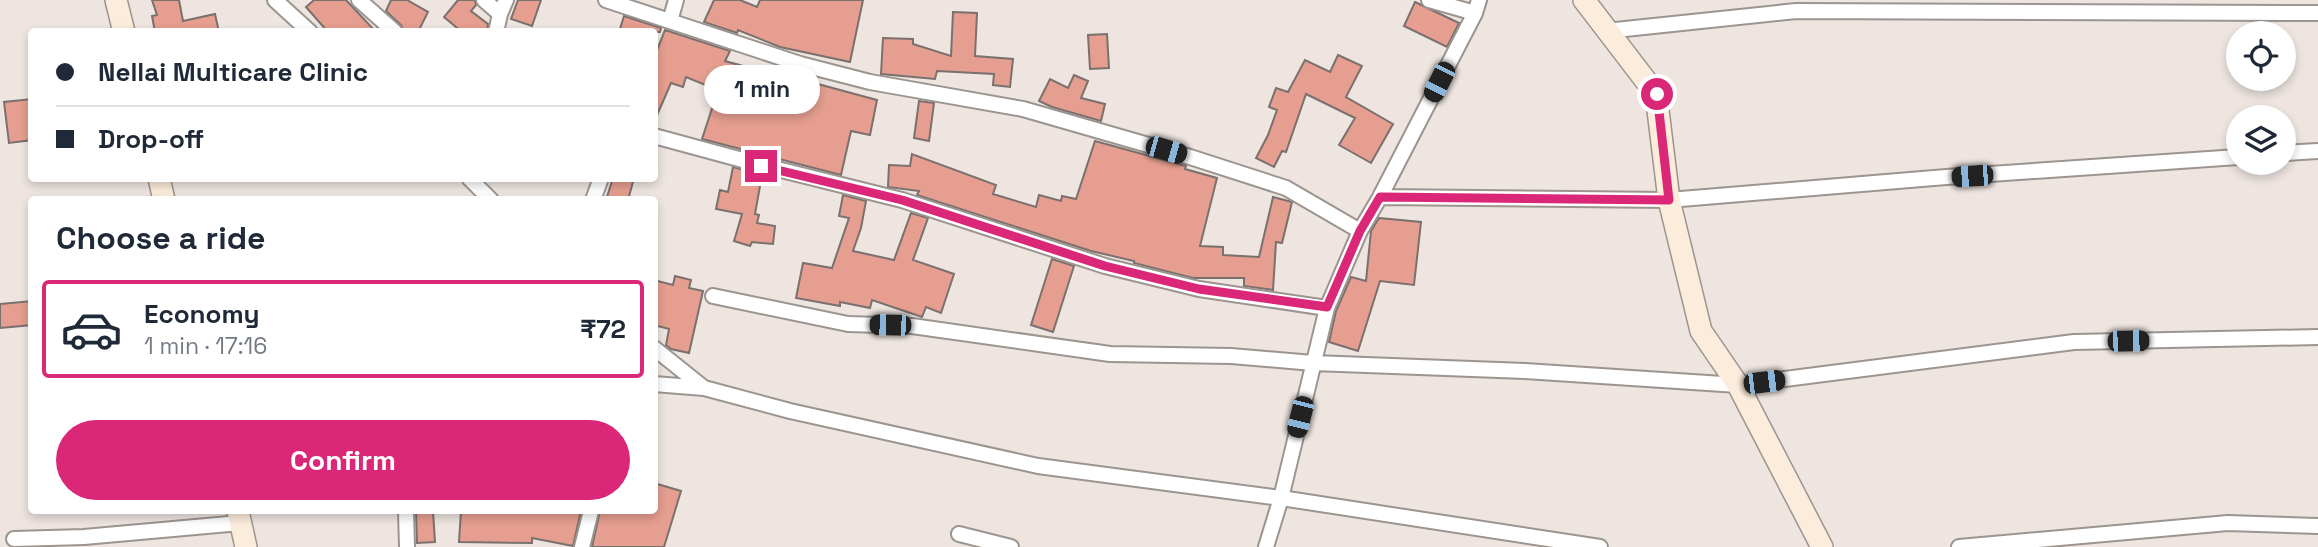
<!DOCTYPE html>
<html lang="en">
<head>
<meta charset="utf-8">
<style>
	body { margin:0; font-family:"Space Grotesk",sans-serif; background:#f6f6f7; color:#1f2937; height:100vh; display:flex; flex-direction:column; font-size:26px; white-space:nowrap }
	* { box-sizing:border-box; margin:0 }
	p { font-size:23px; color:#747a83 }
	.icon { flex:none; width:38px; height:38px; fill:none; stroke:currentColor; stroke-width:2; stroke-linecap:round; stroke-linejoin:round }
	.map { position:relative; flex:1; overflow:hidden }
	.sheet { position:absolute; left:28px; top:196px; width:630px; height:318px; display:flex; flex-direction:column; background:#fff; border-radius:7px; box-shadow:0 4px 10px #0003 }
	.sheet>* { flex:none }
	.guide { position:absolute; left:28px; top:28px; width:630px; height:154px; border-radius:7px; box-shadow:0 4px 10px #0003; display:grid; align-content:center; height:154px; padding:0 28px; background:#fff }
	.fabs { position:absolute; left:2226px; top:21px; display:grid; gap:14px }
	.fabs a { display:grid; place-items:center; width:70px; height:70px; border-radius:50%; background:#fff; box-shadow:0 4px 10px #0003; font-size:35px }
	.end { position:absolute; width:32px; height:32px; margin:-16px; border:9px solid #db2777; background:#fff; box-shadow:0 0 0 4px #fff }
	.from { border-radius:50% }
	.bubble { position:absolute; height:49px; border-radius:24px; background:#fff; box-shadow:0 4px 10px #0003; font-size:23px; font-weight:700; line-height:49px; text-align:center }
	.car { position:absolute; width:21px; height:42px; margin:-21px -10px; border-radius:9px; box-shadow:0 0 5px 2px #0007; background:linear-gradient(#222 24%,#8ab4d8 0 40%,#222 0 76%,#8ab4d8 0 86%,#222 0) }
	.guide b { display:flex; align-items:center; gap:24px; height:66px; font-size:26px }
	.guide b+b { border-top:2px solid #e0e1e3 }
	.guide i { width:18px; height:18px; background:#1f2937 }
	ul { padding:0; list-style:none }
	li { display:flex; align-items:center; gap:21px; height:98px; margin:0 14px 10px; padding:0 14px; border:4px solid transparent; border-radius:7px }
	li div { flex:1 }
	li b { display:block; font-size:26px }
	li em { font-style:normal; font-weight:700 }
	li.active { border-color:#db2777 }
	li>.icon { width:63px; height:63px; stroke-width:1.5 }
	h2 { padding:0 28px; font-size:32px; line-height:84px }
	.action { display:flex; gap:14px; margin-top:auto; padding:14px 28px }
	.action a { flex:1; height:80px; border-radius:42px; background:#db2777; color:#fff; font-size:28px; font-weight:700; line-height:80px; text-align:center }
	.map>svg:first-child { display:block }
	.building { fill:#e59e8f; stroke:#7a706e; stroke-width:2 }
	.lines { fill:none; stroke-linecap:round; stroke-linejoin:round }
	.minor-casing { stroke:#9c948f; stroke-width:18 }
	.secondary-casing { stroke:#9c948f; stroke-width:24 }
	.minor { stroke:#fff; stroke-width:14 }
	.secondary { stroke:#fbecdb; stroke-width:21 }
	.route { stroke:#db2777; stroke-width:9 }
</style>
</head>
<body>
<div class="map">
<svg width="2318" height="547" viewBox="0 0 2318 547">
	<rect width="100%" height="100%" fill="#eee5e0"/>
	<path class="building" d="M152,0H179L183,21L215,14L219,32H155L152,16L157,15Z
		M314,0H346L375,31L377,28L380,32H328L306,7Z
		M391,0H407L428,12L418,32H404L401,25L386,11Z
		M458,0H475L476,5L471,11L488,24L487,32H462L444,17Z
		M518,0H541L532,26L511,19Z
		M714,0H740L757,7L760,0H863L850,62L780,47L738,30L737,33L704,22Z
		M1415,2L1459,23L1447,47L1404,26Z
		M953,12L977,13L975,56L1013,59L1010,87L993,85L994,74L937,71L935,79L881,74L883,38L913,39V44L951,56Z
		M624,16L661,28L660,32H619Z
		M665,30L730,51L725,61L754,69L755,67L877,100L870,135L851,131L841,175L702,139L718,90L686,77L683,87L671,83L654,122V58Z
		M1107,34L1109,68L1090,69L1088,35Z
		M1338,55L1362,66L1346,97L1393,124L1371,163L1339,145L1355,118L1306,94L1286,152L1282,151L1274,167L1256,158L1268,135L1277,110L1269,107L1276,88L1288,92L1305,60L1330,72Z
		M1074,75L1088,81L1081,98L1105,104L1101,121L1052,107L1039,101L1050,79L1068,88Z
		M32,99V140L9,143L4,102Z
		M919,101L934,103L929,141L914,138Z
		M1095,141L1186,166L1185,169L1217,178L1200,246L1223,247V255L1259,257L1273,197L1292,202L1282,243L1276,242L1273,290L1244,286V278H1193L1134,263V261L1091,251L917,195L919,191L888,187L889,165L910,166L912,154L996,185L993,194L1036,207L1039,195L1061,201L1062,196L1076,199Z
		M733,167L762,175L755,214L759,215L757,223L775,226L773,244L752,242L750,246L734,241L742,214L716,209L720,190L728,192Z
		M613,178H634L628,200H606Z
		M843,195L866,201L861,228L853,251L894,260L911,213L928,218L913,260L954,274L941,313L926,307L922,317L872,300L870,308L840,302V306L796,298L803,263L832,268L849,218L839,216Z
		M1379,218L1421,222L1414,285L1380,281L1358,351L1329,342L1336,311L1351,277L1366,281L1371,231Z
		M1052,259L1074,266L1053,332L1031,325Z
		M675,276L691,280L689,288L703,291L689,353L671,349L666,345L669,329L654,325V280L673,285Z
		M32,301V325L0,328V304Z
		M654,483L681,491L664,547H592L600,511H654Z
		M416,511H433L435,542L417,543Z
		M461,511H581L573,546L532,538V543L459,542Z"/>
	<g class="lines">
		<g class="minor-casing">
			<path id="minor" d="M275,0L310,32
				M359,0L395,32
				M484,0L500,14L506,0
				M606,0L800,64L870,82L1023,109L1190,157L1286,188L1360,231L1327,308
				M1429,0L1475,13
				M670,21L676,0
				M1606,31L1796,11L2318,13
				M496,32L500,14
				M654,136L761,165L902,200L1105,266L1199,289L1327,308L1281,498L1266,547
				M2284,153L2318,151
				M469,178L491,200
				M1380,197L1669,200L1946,177L2238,157
				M593,200L601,178
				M1360,231L1380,197L1475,13L1479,0
				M713,296L848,324L912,326L1110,354L1231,356L1313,363L1525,371L1738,385L2074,342L2318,337
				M654,348L704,388
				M654,384L704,388L790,411L1038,466L1281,498L1600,547
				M406,511L407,547
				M959,534L1011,547
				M14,539L84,537L240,523
				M582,547L591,511
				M1959,547L2228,523L2318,526"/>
		</g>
		<g class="secondary-casing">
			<path id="secondary" d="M116,0L124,32
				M1584,0L1656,94L1669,200L1701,331L1738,385L1822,547
				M159,178L164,200
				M238,511L246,547"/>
		</g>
		<use href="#minor" class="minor"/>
		<use href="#secondary" class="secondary"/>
	</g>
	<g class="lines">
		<path class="route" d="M761,166L902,200L1105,266L1199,289L1327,307L1360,231L1380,197L1669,200L1657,94"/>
	</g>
</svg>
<div class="fabs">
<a><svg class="icon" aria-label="locate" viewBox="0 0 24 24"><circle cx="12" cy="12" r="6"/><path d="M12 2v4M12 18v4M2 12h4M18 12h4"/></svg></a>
<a><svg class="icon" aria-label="layers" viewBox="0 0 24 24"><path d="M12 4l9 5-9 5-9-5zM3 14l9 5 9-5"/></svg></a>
</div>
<i class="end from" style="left:1657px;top:94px"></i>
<i class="end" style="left:761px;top:166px"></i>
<div class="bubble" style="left:704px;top:65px;width:116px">1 min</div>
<i class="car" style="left:1439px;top:82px;rotate:207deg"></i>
<i class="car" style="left:1166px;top:150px;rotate:106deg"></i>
<i class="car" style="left:1972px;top:176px;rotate:266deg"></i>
<i class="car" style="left:890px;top:325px;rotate:271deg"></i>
<i class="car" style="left:2128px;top:341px;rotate:89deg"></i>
<i class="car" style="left:1764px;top:382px;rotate:83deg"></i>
<i class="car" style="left:1300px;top:417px;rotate:194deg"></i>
<div class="guide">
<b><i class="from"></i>Nellai Multicare Clinic</b>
<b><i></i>Drop-off</b>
</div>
<section class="sheet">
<h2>Choose a ride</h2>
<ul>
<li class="active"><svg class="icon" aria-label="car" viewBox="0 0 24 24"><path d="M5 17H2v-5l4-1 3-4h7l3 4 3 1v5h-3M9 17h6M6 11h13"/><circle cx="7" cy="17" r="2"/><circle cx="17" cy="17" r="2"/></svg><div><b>Economy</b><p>1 min · 17:16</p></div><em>₹72</em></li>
</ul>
<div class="action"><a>Confirm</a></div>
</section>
</div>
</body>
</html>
